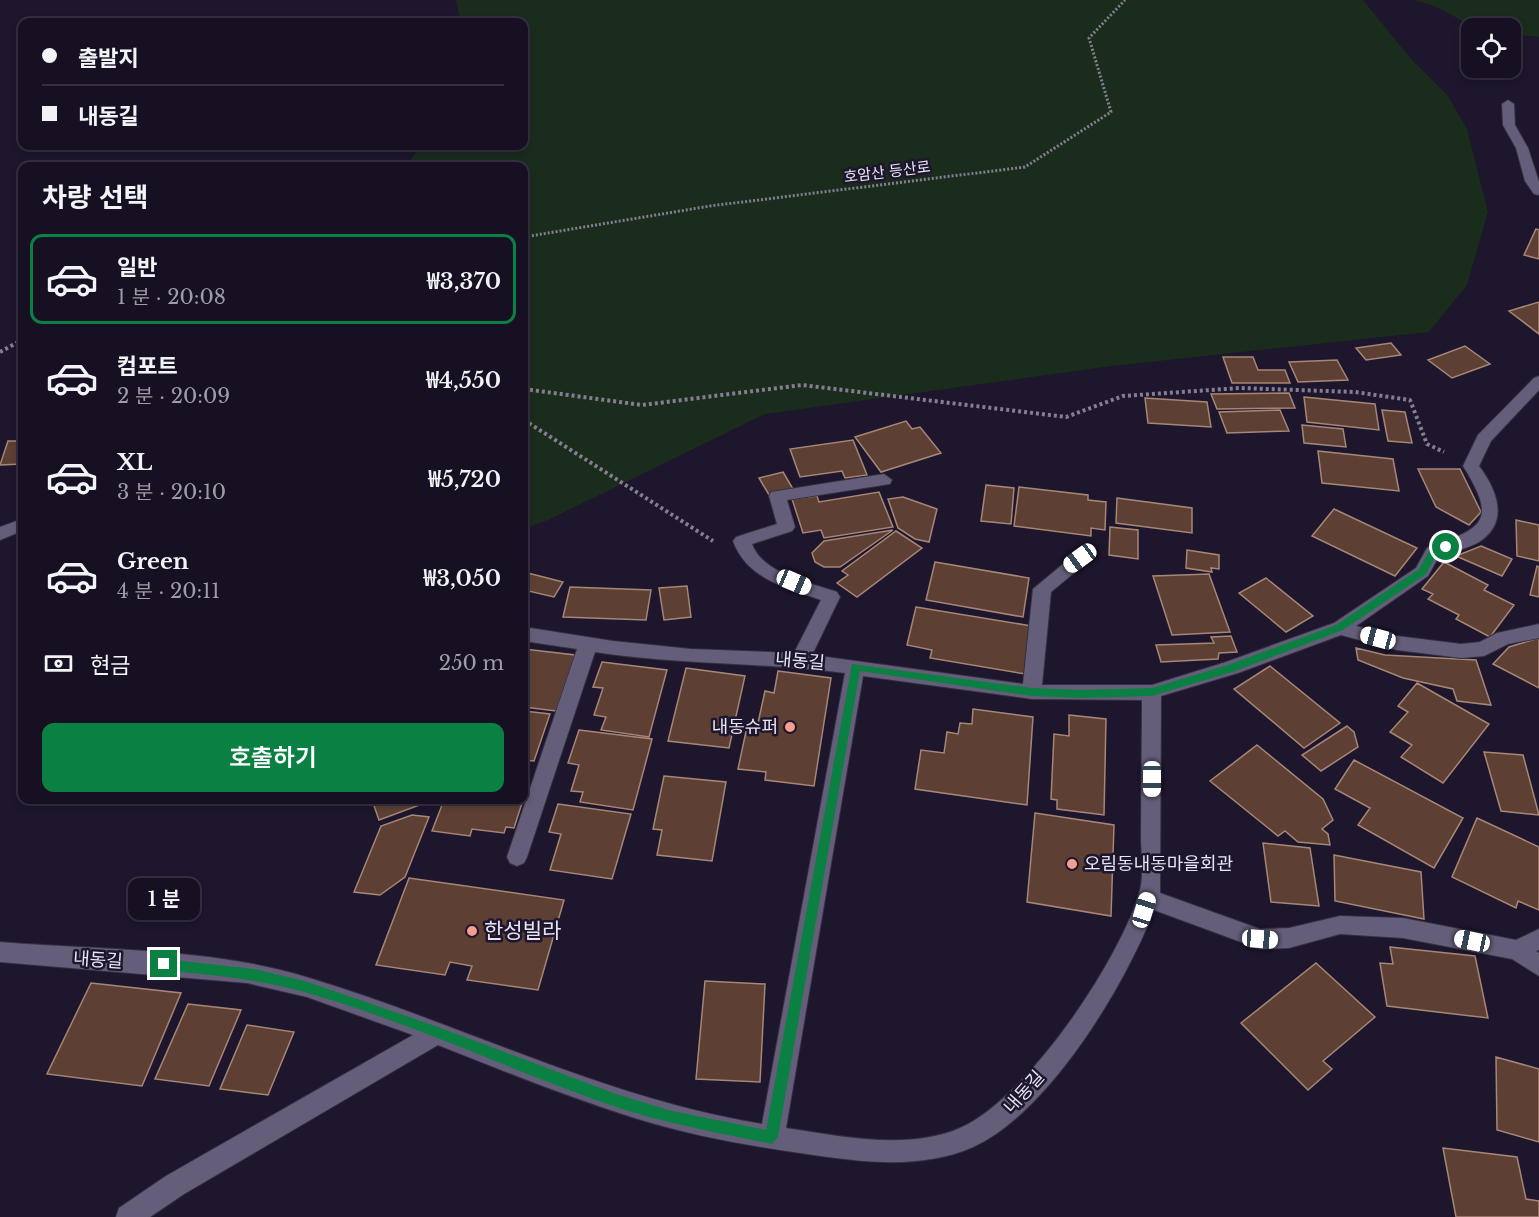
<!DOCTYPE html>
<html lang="ko">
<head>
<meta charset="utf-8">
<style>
	body { margin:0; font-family:"Libre Baskerville","Noto Sans KR",serif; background:#231e2f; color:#f1f3f6; height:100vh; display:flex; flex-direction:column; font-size:22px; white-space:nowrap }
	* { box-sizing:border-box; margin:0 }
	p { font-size:20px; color:#9e9da5 }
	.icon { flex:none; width:33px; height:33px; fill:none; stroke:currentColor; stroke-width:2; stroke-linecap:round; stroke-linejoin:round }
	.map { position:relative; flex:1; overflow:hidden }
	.details { position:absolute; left:18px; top:162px; width:510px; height:642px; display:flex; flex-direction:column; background:#161022; border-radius:12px; box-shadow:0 3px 9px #0003,0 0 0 2px #353040 }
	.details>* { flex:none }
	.guide { position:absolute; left:18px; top:18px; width:510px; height:132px; border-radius:12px; box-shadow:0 3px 9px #0003,0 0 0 2px #353040; display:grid; align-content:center; height:132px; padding:0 24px; background:#161022 }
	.buttons { position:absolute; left:1461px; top:18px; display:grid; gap:12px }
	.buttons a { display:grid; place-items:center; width:60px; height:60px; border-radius:12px; background:#161022; box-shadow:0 3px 9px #0003,0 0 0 2px #353040; font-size:30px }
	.end { position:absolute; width:27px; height:27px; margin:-14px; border:8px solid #0b8043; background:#fff; box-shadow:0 0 0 3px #fff }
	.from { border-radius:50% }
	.bubble { position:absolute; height:42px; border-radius:12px; background:#161022; box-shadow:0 3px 9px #0003,0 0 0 2px #353040; font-size:20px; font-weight:600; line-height:42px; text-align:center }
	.car { position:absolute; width:18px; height:36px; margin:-18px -9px; border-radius:8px; box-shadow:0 0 4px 2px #0007; background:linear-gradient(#fff 24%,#345 0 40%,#fff 0 76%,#345 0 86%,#fff 0) }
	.guide b { display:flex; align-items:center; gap:21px; height:57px; font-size:22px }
	.guide b+b { border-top:2px solid #353040 }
	.guide i { width:15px; height:15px; background:#f1f3f6 }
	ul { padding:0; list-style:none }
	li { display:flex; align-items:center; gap:18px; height:90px; margin:0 12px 9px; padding:0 12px; border:3px solid transparent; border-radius:12px }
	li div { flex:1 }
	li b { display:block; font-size:22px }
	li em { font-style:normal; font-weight:600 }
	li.selected { border-color:#0b8043 }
	li>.icon { width:54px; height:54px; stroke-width:1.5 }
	h2 { padding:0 24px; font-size:27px; line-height:72px }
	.pay { display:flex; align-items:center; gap:15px; height:66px; padding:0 24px; font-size:22px }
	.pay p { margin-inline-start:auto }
	.cta { display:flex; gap:12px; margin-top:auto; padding:12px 24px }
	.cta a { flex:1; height:69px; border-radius:12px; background:#0b8043; color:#fff; font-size:24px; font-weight:600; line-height:69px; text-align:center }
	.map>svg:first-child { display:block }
	.green { fill:#1a2c1c }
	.building { fill:#5d4033; stroke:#a68677; stroke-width:1.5 }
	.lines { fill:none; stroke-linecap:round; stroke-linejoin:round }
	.minor-casing { stroke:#353042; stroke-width:2 }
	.path-far1 { stroke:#847e92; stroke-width:3; stroke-dasharray:2 2; stroke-linecap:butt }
	.path { stroke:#847e92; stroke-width:4; stroke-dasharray:3 3; stroke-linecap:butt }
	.minor { fill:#655e7a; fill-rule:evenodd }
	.route { fill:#0b8043 }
	.poi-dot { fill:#f59d8f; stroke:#1d162d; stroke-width:2 }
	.labels { text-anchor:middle; stroke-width:5; stroke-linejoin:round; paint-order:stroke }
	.far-street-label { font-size:15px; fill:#e8e4f5; stroke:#1d162d }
	.street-label { font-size:18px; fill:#e8e4f5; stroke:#1d162d }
	.poi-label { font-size:18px; fill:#e8e4f5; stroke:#1d162d; text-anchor:end }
	.near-poi-label { font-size:21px; fill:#e8e4f5; stroke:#1d162d; text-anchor:start }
</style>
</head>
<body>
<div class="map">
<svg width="1539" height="1217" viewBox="0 0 1539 1217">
	<rect width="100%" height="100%" fill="#1d162d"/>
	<path class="green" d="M456,0H1363L1411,59L1448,96L1467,129L1488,212L1467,285L1429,332L1112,366L765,414L548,520L524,529V166H406L421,146H524V22H461Z
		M1415,0H1539V37L1511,34L1510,28H1476L1436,7Z"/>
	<path class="building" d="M1536,229L1539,230V259L1524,255Z
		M1539,302V334L1509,311Z
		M1391,343L1401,355L1366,360L1356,348Z
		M1465,346L1490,364L1452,378L1428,360Z
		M1223,357H1253L1258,370H1285L1290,383H1232Z
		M1337,360L1348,380L1298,382L1289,362Z
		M1289,393L1295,408L1217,409L1211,394Z
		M1304,397L1375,404L1379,430L1307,422Z
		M1145,398L1207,402L1211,427L1148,423Z
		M1280,410L1289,431L1227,433L1219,412Z
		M1382,410L1405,412L1412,443L1388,441Z
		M906,421L912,429L920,427L941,453L881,472L855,437Z
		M1302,425L1343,429L1346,447L1304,443Z
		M853,440L867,475L845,478L842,471L800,477L790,449Z
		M8,441H22V464L0,465Z
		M1318,451L1393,459L1399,491L1322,483Z
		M1418,469H1460L1481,512L1469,525L1436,507Z
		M783,472L793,489L769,495L759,478Z
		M986,485L1014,488L1011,524L981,521Z
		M1019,487L1088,495V500L1106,502L1105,530L1091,528V536L1014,526Z
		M879,492L893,527L824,538L821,530L803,533L792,499L817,496L819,502Z
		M903,497L937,509L929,542L915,539L898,528L888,499Z
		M1117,498L1192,508V533L1116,523Z
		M1334,509L1417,548L1395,576L1312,536Z
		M1516,520L1539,525V561L1517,556Z
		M1110,527L1138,530V559L1109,555Z
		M893,530L840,567H824L815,562L812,553L824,541Z
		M896,531L922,548L857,597L837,583L848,575L842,571Z
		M1481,546L1512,559L1502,576L1456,556Z
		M1187,550L1219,555V569L1211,568L1212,572L1186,568Z
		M935,562L1029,578L1023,617L926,600Z
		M1444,562L1488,585L1484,590L1514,605L1490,637L1456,619L1459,615L1428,599L1433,594L1422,589Z
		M1537,566L1539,567V597L1530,595Z
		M524,572L563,582L554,597L524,590Z
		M1209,574L1230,632L1172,635L1153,576Z
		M1266,578L1313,616L1286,632L1239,593Z
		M687,586L691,617L664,620L659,588Z
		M570,587L651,590L646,620L563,617Z
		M916,607L1032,626L1025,674L930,658L932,650L907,645Z
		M1231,636L1237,652L1219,653L1218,659L1161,662L1156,645L1214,643L1211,637Z
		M1539,638V688L1493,664L1509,647Z
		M1356,648L1385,655L1476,660L1491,705L1457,701L1453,689L1403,678L1358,660Z
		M524,649L575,655L556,711L524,707Z
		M602,662L667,670L649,737L601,730L606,717L594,715L603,688L593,687Z
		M1270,666L1340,723L1304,748L1234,689Z
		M686,668L745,676L729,748L668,741Z
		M778,671L831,678L814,786L765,780L766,772L738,769L748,722L758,723L765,691L774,693Z
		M1417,683L1489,724L1443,783L1401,757L1412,745L1390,732L1408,712L1398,706Z
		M973,709L1033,717L1027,805L915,789L921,750L944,753L947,732L958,734L960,723L972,724Z
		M524,711L550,714L534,761L524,760Z
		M1069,715L1106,719L1104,815L1057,809V800L1051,799L1054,734L1069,736Z
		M1347,726L1354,732L1358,747L1321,771L1302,755Z
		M579,730L652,739L633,810L580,802L583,792L571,791L579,765L568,763Z
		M1257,745L1323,799L1333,820L1322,829L1328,834L1330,845L1298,842L1285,831L1278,836L1210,781Z
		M1484,752L1523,755L1539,815L1501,811Z
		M1354,760L1463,818L1434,868L1358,825L1370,808L1335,789Z
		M664,776L726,782L712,861L657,855L662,830L653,829Z
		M372,800H433L379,820Z
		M444,800H523L514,828L506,827L504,833L472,829L470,836L432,831Z
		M558,804L631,814L612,879L550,870L561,834L549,832Z
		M1035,813L1114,825L1111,916L1027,902Z
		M412,815L429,817L405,877L380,895L354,892L381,826Z
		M1477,818L1539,847V910L1518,901L1516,908L1452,877Z
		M1263,843L1310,848L1319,906L1271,902Z
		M1334,855L1421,872L1424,919L1335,901Z
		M409,878L564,900L538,990L467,980L472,966L450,962L445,975L376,965Z
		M1390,947L1475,956L1488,1018L1387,1006L1380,963L1393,964Z
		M1316,963L1375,1017L1323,1061L1332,1069L1308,1090L1241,1023Z
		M705,981L765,984L760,1082L696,1079Z
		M91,983L181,993L142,1086L47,1074Z
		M188,1004L241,1010L209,1086L155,1079Z
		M247,1025L294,1032L268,1095L220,1089Z
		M1496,1057L1539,1069V1142L1497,1130Z
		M1443,1148L1517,1157L1526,1199L1539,1201V1217H1456Z"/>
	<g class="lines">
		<g class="minor-casing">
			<path id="minor" d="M1508,100L1514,104L1515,125L1528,148L1539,182V195L1534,194L1525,181L1516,148L1503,125L1502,104Z
				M1539,376V390L1491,441L1479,466C1497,490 1510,522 1479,542C1467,549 1452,552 1439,556L1428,576L1356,626L1397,636L1461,644L1480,642L1497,633L1539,624V638L1508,644L1484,656L1461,658L1397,650L1341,635L1238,673L1161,696L1160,893L1260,929L1289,928L1340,916L1403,918L1516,940L1539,929V950L1536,951L1539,953V976L1512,959L1403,938L1340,934L1289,948L1260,949L1154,910C1125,986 1048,1113 973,1147C921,1170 861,1162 807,1154C750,1146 693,1136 638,1119C570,1098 504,1071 438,1045L184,1194L150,1217H116L119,1208L166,1176L413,1035L307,997L247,983L0,962V942C98,950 212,948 306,977C460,1023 602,1098 762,1124L845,673C762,662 678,665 595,652L527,857L524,863L517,866L510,863L507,857L577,649L524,641V627L613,641L691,649L794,653L821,600C786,588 747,579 733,541L736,537L777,524L769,496L771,492L884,474L892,480L890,484L787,500L795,527L792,531L752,544C763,574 811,583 837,592L840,597L812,655L1023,684L1033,589L1075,554L1081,552L1090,558L1087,562L1051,592L1042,685H1152L1226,662L1334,623L1416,568L1427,548C1482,528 1499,523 1463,466L1478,435L1534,378ZM863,676L1032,699L1142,700C1142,745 1141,790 1141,835C1141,852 1144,874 1140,890C1121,959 1027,1099 960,1128C908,1151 840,1136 786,1128Z
				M22,519V531L0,540V527Z"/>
		</g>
		<path class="path-far1" d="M524,237L710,206L1025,167L1111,112L1089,38L1125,0"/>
		<path class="path" d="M0,352L22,340
			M524,389L642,405L802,385L1066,417L1123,396L1240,388L1355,392L1410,400L1427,444L1444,452
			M524,420L713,541"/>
		<use href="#minor" class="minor"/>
	</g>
	<path class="route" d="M1446,544L1450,545V550L1437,554L1426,574L1343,630L1235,671L1152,696L1080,698L1032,696L860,671L778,1137L772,1144C720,1133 667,1124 616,1107C511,1071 411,1022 304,992C258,979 211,975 164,970L158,964L164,959L254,969L305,981L438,1027L616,1094L672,1111L766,1130L852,664L1032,688L1080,690L1152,688L1228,665L1336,625L1419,569L1430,549Z"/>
	<g class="poi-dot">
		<circle cx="790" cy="727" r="6"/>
		<circle cx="1072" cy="864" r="6"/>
		<circle cx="472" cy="931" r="6"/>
	</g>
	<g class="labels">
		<g class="far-street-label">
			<text transform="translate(887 172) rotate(-7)" y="5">호암산 등산로</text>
		</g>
		<g class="street-label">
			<text transform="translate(800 661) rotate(5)" y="6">내동길</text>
			<text transform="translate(98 960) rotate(4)" y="6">내동길</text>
			<text transform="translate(1024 1092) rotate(-48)" y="6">내동길</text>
		</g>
		<g class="poi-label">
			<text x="778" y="733">내동슈퍼</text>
			<text x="1084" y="870" text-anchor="start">오림동내동마을회관</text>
		</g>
		<g class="near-poi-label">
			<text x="484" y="938">한성빌라</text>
		</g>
	</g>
</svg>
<div class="buttons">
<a><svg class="icon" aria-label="locate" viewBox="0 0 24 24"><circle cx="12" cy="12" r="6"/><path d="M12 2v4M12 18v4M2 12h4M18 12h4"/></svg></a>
</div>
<i class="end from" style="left:1446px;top:547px"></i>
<i class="end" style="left:164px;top:964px"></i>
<div class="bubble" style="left:128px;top:878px;width:72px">1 분</div>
<i class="car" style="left:1080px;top:558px;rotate:234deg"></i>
<i class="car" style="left:794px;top:582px;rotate:113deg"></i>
<i class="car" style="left:1378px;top:638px;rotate:285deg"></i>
<i class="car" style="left:1152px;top:779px;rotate:180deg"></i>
<i class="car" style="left:1144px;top:910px;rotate:17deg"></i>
<i class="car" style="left:1260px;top:939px;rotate:94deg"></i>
<i class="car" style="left:1472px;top:941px;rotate:282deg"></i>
<div class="guide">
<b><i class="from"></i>출발지</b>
<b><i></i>내동길</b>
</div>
<section class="details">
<h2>차량 선택</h2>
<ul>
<li class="selected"><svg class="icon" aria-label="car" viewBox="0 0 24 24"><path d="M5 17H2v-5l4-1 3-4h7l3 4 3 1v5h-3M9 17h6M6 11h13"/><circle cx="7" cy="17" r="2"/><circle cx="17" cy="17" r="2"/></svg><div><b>일반</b><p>1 분 · 20:08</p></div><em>₩3,370</em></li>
<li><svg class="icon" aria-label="car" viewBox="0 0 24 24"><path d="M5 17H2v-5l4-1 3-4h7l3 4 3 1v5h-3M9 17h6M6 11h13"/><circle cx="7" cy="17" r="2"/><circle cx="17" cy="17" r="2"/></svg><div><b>컴포트</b><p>2 분 · 20:09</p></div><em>₩4,550</em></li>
<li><svg class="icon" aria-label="car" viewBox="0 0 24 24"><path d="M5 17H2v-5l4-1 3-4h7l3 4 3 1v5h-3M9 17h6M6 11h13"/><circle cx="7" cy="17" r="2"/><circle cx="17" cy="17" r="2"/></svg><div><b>XL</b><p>3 분 · 20:10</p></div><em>₩5,720</em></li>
<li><svg class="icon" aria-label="car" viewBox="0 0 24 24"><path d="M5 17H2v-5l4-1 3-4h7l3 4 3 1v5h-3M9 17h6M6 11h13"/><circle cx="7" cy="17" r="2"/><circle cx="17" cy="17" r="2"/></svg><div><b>Green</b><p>4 분 · 20:11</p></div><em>₩3,050</em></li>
</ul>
<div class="pay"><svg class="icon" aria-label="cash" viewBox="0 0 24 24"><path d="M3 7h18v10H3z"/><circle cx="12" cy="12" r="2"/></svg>현금<p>250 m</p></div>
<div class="cta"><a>호출하기</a></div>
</section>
</div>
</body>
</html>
